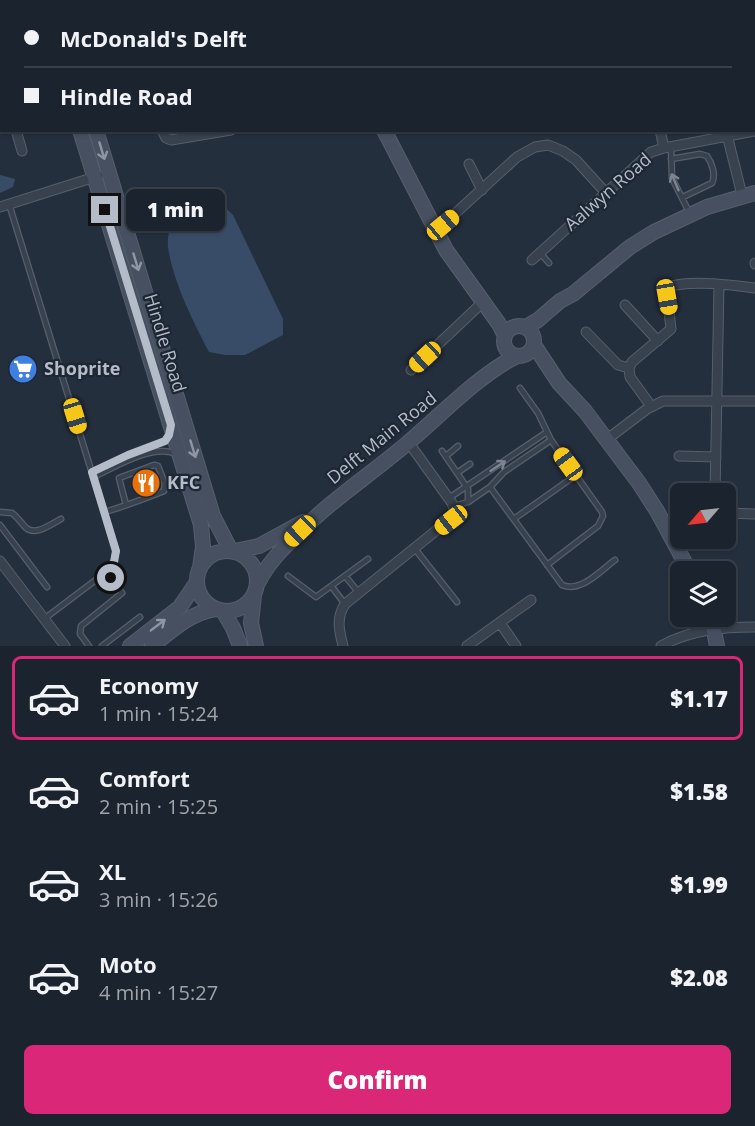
<!DOCTYPE html>
<html lang="en">
<head>
<meta charset="utf-8">
<style>
	body { margin:0; font-family:"Open Sans",sans-serif; background:#282f3a; color:#f1f3f6; height:100vh; display:flex; flex-direction:column; font-size:22px; white-space:nowrap }
	* { box-sizing:border-box; margin:0 }
	p { font-size:20px; color:#a0a4aa }
	.icon { flex:none; width:33px; height:33px; fill:none; stroke:currentColor; stroke-width:2; stroke-linecap:round; stroke-linejoin:round }
	.map { position:relative; height:646px; overflow:hidden }
	.panel { display:flex; flex-direction:column; background:#1b232e; flex:1 }
	.panel>* { flex:none }
	.guide { position:absolute; left:0px; top:0px; width:756px; height:132px; box-shadow:0 2px 4px #0004,0 0 0 2px #39404a; display:grid; align-content:center; height:132px; padding:0 24px; background:#1b232e }
	.needle { width:39px; rotate:242deg }
	.buttons { position:absolute; left:670px; top:483px; display:grid; gap:12px }
	.buttons a { display:grid; place-items:center; width:66px; height:66px; border-radius:9px; background:#1b232e; box-shadow:0 2px 4px #0004,0 0 0 2px #39404a; font-size:30px }
	.end { position:absolute; width:27px; height:27px; margin:-14px; border:8px solid #b4bcc9; background:#111; box-shadow:0 0 0 3px #111 }
	.from { border-radius:50% }
	.bubble { position:absolute; height:42px; border-radius:9px; background:#1b232e; box-shadow:0 2px 4px #0004,0 0 0 2px #39404a; font-size:20px; font-weight:800; line-height:42px; text-align:center }
	.car { position:absolute; width:18px; height:36px; margin:-18px -9px; border-radius:8px; box-shadow:0 0 4px 2px #0007; background:linear-gradient(#f5c518 24%,#345 0 40%,#f5c518 0 76%,#345 0 86%,#f5c518 0) }
	.guide b { display:flex; align-items:center; gap:21px; height:57px; font-size:22px }
	.guide b+b { border-top:2px solid #39404a }
	.guide i { width:15px; height:15px; background:#f1f3f6 }
	ul { padding:10px 0 0; list-style:none }
	li { display:flex; align-items:center; gap:18px; height:84px; margin:0 12px 9px; padding:0 12px; border:3px solid transparent; border-radius:9px }
	li div { flex:1 }
	li b { display:block; font-size:22px }
	li em { font-style:normal; font-weight:800 }
	li.on { border-color:#db2777 }
	li>.icon { width:54px; height:54px; stroke-width:1.5 }
	.primary-button { display:flex; gap:12px; margin-top:auto; padding:12px 24px }
	.primary-button a { flex:1; height:69px; border-radius:9px; background:#db2777; color:#fff; font-size:24px; font-weight:800; line-height:69px; text-align:center }
	.map>svg:first-child { display:block }
	.water { fill:#394c67 }
	.lines { fill:none; stroke-linecap:round; stroke-linejoin:round }
	.lane-casing { stroke:#565f6c; stroke-width:7 }
	.street-casing { stroke:#565f6c; stroke-width:11 }
	.secondary-casing { stroke:#565f6c; stroke-width:16 }
	.lane { stroke:#38414e; stroke-width:4.5 }
	.street { stroke:#38414e; stroke-width:9 }
	.secondary { stroke:#465061; stroke-width:14 }
	.oneway { stroke:#8e96a5 }
	.oneway2 { stroke:#7c8592 }
	.route { stroke:#b4bcc9; stroke-width:8 }
	.labels { text-anchor:middle; stroke-width:4.5; stroke-linejoin:round; paint-order:stroke }
	.street-label { font-size:18px; fill:#b4bcc9; stroke:#1d2633 }
	.poi-label { font-size:18px; font-weight:bold; fill:#b4bcc9; stroke:#1d2633; text-anchor:start }
</style>
</head>
<body>
<div class="map">
<svg width="755" height="646" viewBox="0 0 755 646">
	<rect width="100%" height="100%" fill="#242f3e"/>
	<path class="water" d="M0,175L15,179L13,187L0,193Z
		M215,198L233,215L283,319V335L245,355H225L209,352C193,321 173,282 168,247C167,236 170,225 177,216C186,207 203,202 215,198Z"/>
	<g class="lines">
		<g class="lane-casing">
			<path id="lane" d="M671,147L672,178L690,214
				M671,159L700,154L707,156C712,163 716,175 712,183L683,197
				M9,204L116,551L114,562L109,570L44,619
				M540,253L549,263
				M520,388L538,413L551,440L602,512L603,516L598,526L547,565
				M442,451L468,489V502
				M446,456L458,446
				M92,472L128,455L165,441L170,434
				M457,473L470,464
				M94,477C114,467 156,442 177,455
				M490,487L562,585C581,593 600,571 615,560
				M449,498L547,432
				M454,506L468,502L490,487L504,472L551,440
				M0,512L12,513C17,517 21,522 25,527C35,537 51,524 61,519
				M105,512C125,506 144,499 164,491L165,484L158,466L154,465L119,478L126,505
				M514,519L576,475
				M0,525L47,587
				M415,549L457,602
				M288,576L316,597L368,559
				M346,577L359,593
				M332,587L345,604
				M89,646L80,634L81,626L122,593L106,572
				M102,646L140,617"/>
		</g>
		<g class="street-casing">
			<path id="street" d="M106,0V2
				M300,0V2
				M621,0V2
				M401,2L410,0
				M0,78L2,83
				M0,100L2,99
				M16,130L22,151
				M162,130L166,138L171,140L231,130
				M660,130L664,148
				M726,131L742,195
				M469,164L482,190
				M0,207L98,176
				M436,231L517,157L535,147L548,145L563,151L576,160L606,193
				M532,260L651,152L664,148L755,131
				M755,263V264
				M625,305L658,341
				M586,332L618,365L629,368
				M629,368L632,362L671,329L667,294L672,286C691,280 735,285 755,288
				M629,368L630,377L651,406
				M411,370L483,302
				M606,440L647,409L663,401H755
				M679,456L716,457
				M715,494L719,285
				M726,513L755,514
				M0,561L65,646
				M500,623L516,646
				M343,646C339,630 336,618 345,604L453,517L454,509L452,503L409,443
				M467,646L531,600
				M661,646C690,630 722,627 755,627"/>
		</g>
		<g class="secondary-casing">
			<path id="secondary" d="M42,0V2
				M58,0V2
				M359,0L360,2
				M80,130L201,525L203,547L200,568
				M96,130L213,516L231,551
				M384,130L446,250L499,324L505,336
				M504 341a15 15 0 1 1 30 0a15 15 0 1 1-30 0Z
				M526,327L538,320L560,301L573,294L630,247L654,232L707,207L755,193
				M534,345L559,383L585,411L639,483L657,511L690,572
				M197 581a30 30 0 1 1 60 0a30 30 0 1 1-60 0Z
				M235,551L259,546L303,522
				M258,583C268,563 282,549 298,534C332,499 373,473 410,441C442,414 480,374 517,356
				M254,595L251,623L256,646
				M223,611L233,628L240,646
				M711,616L717,646
				M130,646L180,607L197,582
				M152,646C171,631 190,613 215,609"/>
		</g>
		<use href="#lane" class="lane"/>
		<use href="#street" class="street"/>
		<use href="#secondary" class="secondary"/>
	</g>
	<defs><path id="oneway-shaft" d="M-6 0H5M1.5-3L5.5 0L1.5 3" fill="none" stroke-width="1.6" stroke-linecap="round" stroke-linejoin="round" transform="scale(1.5)"/></defs>
	<g class="oneway">
		<use href="#oneway-shaft" transform="translate(102 151) rotate(73)"/>
		<use href="#oneway-shaft" transform="translate(136 262) rotate(73)"/>
		<use href="#oneway-shaft" transform="translate(193 449) rotate(73)"/>
		<use href="#oneway-shaft" transform="translate(158 625) rotate(-37)"/>
	</g>
	<g class="oneway2">
		<use href="#oneway-shaft" transform="translate(675 182) rotate(-113)"/>
		<use href="#oneway-shaft" transform="translate(498 466) rotate(-34)"/>
	</g>
	<g class="lines">
		<path class="route" d="M105,210L171,425L169,435L165,441L128,455L92,472L116,551L114,562L106,572L111,578"/>
	</g>
	<defs>
		<g id="supermarket-disc" transform="scale(1.5)"><circle r="9.5" fill="#3f7fe0" stroke="#1d2633"/><path d="M-6-5.5h2.5l.6 2H6L4.5 2H-2.5L-4.4-4H-6ZM-1.5 3.2a1.3 1.3 0 1 0 .1 0ZM3 3.2a1.3 1.3 0 1 0 .1 0Z" fill="#fff"/></g>
		<g id="restaurant-disc" transform="scale(1.5)"><circle r="9.5" fill="#e8710a" stroke="#1d2633"/><path d="M-5-6h1v4h1v-4h1v4h1v-4h1v5L-1.5 .5V6h-2V.5L-5-1ZM5-6V6H3V1.5H1.5Q1.5-4 5-6Z" fill="#fff"/></g>
	</defs>
	<g fill-rule="evenodd">
		<use href="#supermarket-disc" x="23" y="369"/>
		<use href="#restaurant-disc" x="146" y="483"/>
	</g>
	<g class="labels">
		<g class="street-label">
			<text transform="translate(608 192) rotate(-41)" y="6">Aalwyn Road</text>
			<text transform="translate(165 343) rotate(73)" y="6">Hindle Road</text>
			<text transform="translate(382 438) rotate(-39)" y="6">Delft Main Road</text>
		</g>
		<g class="poi-label">
			<text x="44" y="375">Shoprite</text>
			<text x="167" y="489">KFC</text>
		</g>
	</g>
</svg>
<div class="buttons">
<a><svg class="needle" viewBox="-14 -14 28 28"><path d="M0-13l5 13h-10z" fill="#e53935"/><path d="M0 13l5-13h-10z" fill="#a0a4aa"/></svg></a>
<a><svg class="icon" aria-label="layers" viewBox="0 0 24 24"><path d="M12 4l9 5-9 5-9-5zM3 14l9 5 9-5"/></svg></a>
</div>
<i class="end from" style="left:111px;top:578px"></i>
<i class="end" style="left:105px;top:210px"></i>
<div class="bubble" style="left:126px;top:189px;width:99px">1 min</div>
<i class="car" style="left:443px;top:225px;rotate:50deg"></i>
<i class="car" style="left:667px;top:297px;rotate:170deg"></i>
<i class="car" style="left:425px;top:357px;rotate:227deg"></i>
<i class="car" style="left:75px;top:416px;rotate:163deg"></i>
<i class="car" style="left:568px;top:464px;rotate:324deg"></i>
<i class="car" style="left:451px;top:520px;rotate:232deg"></i>
<i class="car" style="left:300px;top:531px;rotate:226deg"></i>
<div class="guide">
<b><i class="from"></i>McDonald's Delft</b>
<b><i></i>Hindle Road</b>
</div>
</div>
<section class="panel">
<ul>
<li class="on"><svg class="icon" aria-label="car" viewBox="0 0 24 24"><path d="M5 17H2v-5l4-1 3-4h7l3 4 3 1v5h-3M9 17h6M6 11h13"/><circle cx="7" cy="17" r="2"/><circle cx="17" cy="17" r="2"/></svg><div><b>Economy</b><p>1 min · 15:24</p></div><em>$1.17</em></li>
<li><svg class="icon" aria-label="car" viewBox="0 0 24 24"><path d="M5 17H2v-5l4-1 3-4h7l3 4 3 1v5h-3M9 17h6M6 11h13"/><circle cx="7" cy="17" r="2"/><circle cx="17" cy="17" r="2"/></svg><div><b>Comfort</b><p>2 min · 15:25</p></div><em>$1.58</em></li>
<li><svg class="icon" aria-label="car" viewBox="0 0 24 24"><path d="M5 17H2v-5l4-1 3-4h7l3 4 3 1v5h-3M9 17h6M6 11h13"/><circle cx="7" cy="17" r="2"/><circle cx="17" cy="17" r="2"/></svg><div><b>XL</b><p>3 min · 15:26</p></div><em>$1.99</em></li>
<li><svg class="icon" aria-label="car" viewBox="0 0 24 24"><path d="M5 17H2v-5l4-1 3-4h7l3 4 3 1v5h-3M9 17h6M6 11h13"/><circle cx="7" cy="17" r="2"/><circle cx="17" cy="17" r="2"/></svg><div><b>Moto</b><p>4 min · 15:27</p></div><em>$2.08</em></li>
</ul>
<div class="primary-button"><a>Confirm</a></div>
</section>
</body>
</html>
